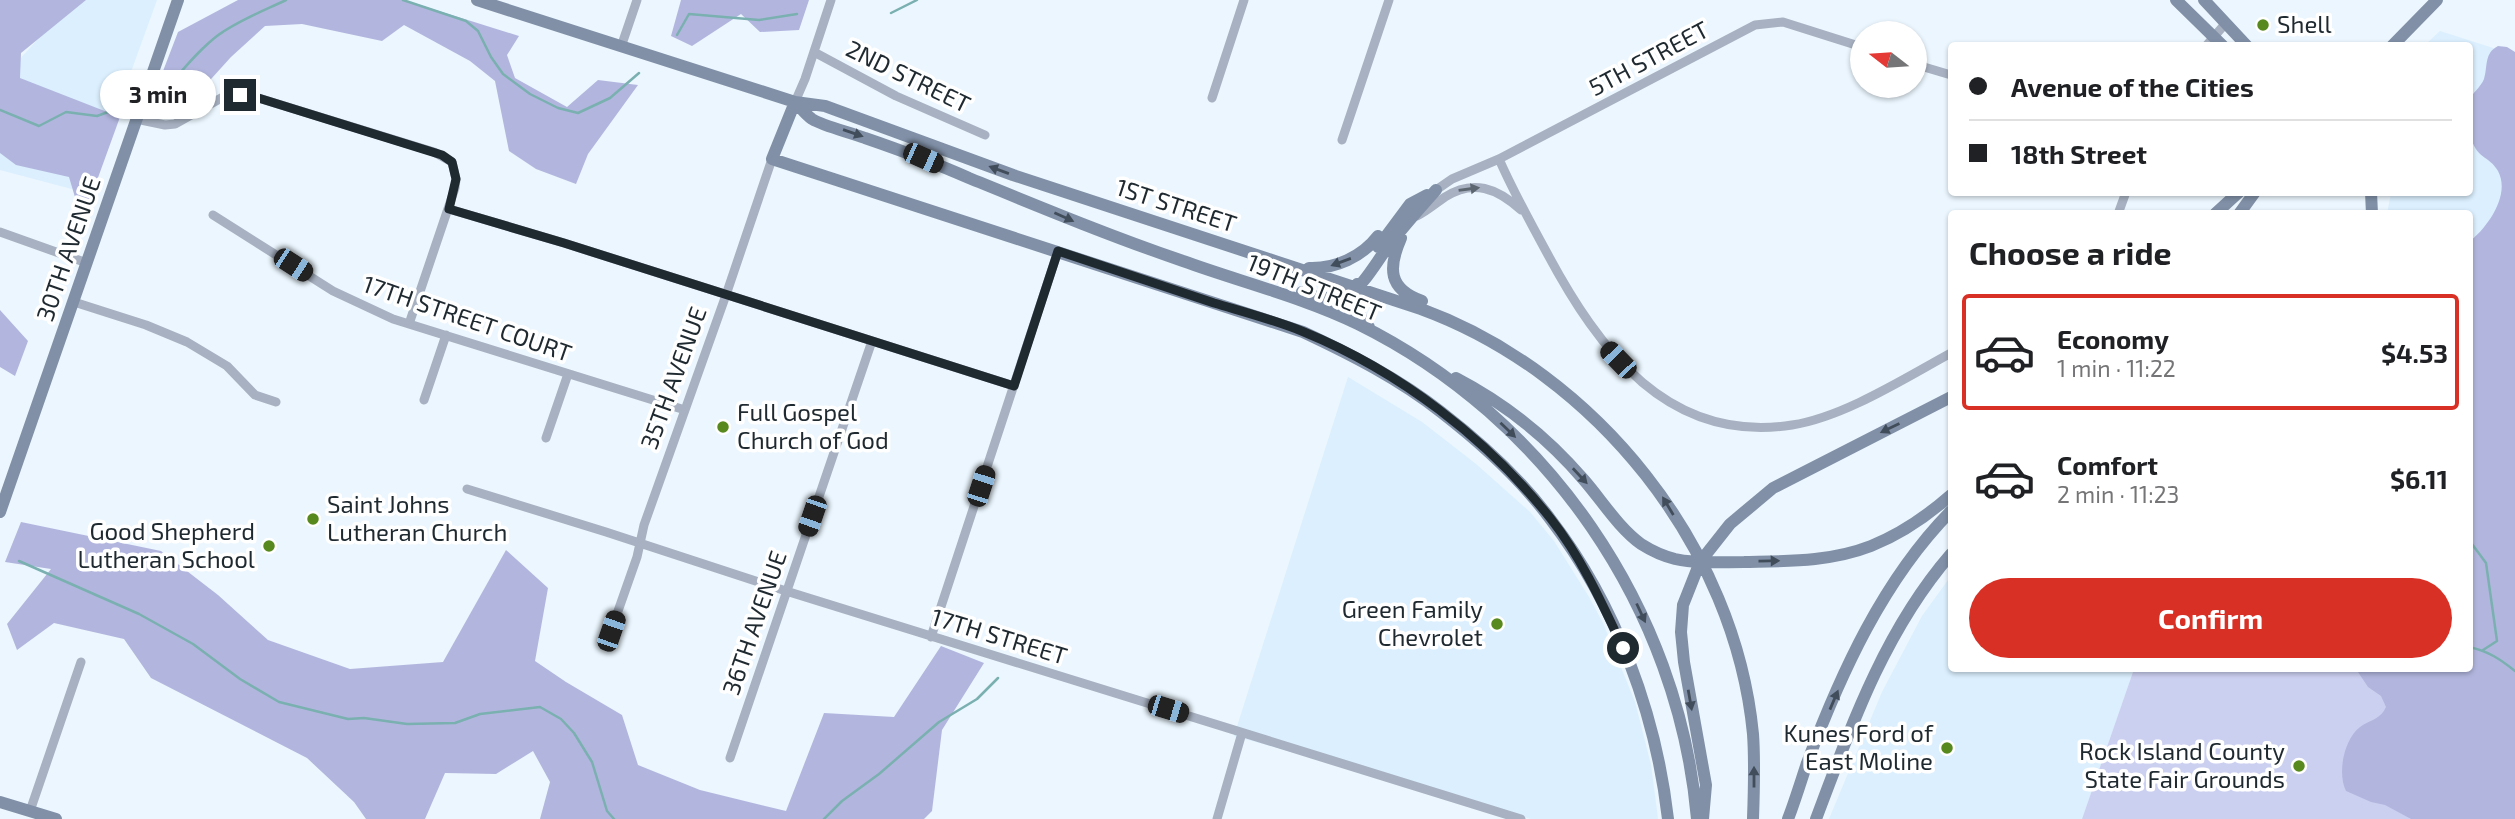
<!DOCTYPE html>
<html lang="en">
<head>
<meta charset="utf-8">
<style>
	body { margin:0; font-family:"Exo 2",sans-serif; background:#f2f2f2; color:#202124; height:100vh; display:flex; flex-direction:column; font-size:26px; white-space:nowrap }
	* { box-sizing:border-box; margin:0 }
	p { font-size:23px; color:#757577 }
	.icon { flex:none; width:38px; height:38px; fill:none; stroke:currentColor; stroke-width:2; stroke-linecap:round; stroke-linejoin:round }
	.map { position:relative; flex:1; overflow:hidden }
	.drawer { position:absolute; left:1948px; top:210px; width:525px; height:462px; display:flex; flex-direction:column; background:#fff; border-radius:7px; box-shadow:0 2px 5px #0004 }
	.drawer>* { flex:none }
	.top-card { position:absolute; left:1948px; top:42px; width:525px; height:154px; border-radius:7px; box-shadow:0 2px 5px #0004; display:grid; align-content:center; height:154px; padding:0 21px; background:#fff }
	.needle { width:46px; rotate:287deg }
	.controls { position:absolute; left:1850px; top:21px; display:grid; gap:14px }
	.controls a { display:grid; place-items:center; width:77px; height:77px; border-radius:50%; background:#fff; box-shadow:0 2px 5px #0004; font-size:35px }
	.end { position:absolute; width:32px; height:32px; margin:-16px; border:9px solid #1f2930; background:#fff; box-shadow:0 0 0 4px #fff }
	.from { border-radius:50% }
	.bubble { position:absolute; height:49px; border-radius:24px; background:#fff; box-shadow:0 2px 5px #0004; font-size:23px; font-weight:700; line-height:49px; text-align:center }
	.car { position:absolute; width:21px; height:42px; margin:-21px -10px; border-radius:9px; box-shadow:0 0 5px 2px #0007; background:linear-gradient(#222 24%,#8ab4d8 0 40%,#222 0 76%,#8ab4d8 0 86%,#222 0) }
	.top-card b { display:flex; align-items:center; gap:24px; height:66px; font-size:26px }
	.top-card b+b { border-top:2px solid #e0e0e0 }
	.top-card i { width:18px; height:18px; background:#202124 }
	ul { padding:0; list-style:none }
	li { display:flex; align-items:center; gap:21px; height:116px; margin:0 14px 10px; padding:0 7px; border:4px solid transparent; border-radius:7px }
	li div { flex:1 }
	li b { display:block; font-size:26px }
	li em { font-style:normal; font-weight:700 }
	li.on { border-color:#d93025 }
	li>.icon { width:63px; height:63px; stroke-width:1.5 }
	h2 { padding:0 21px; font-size:32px; line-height:84px }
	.action { display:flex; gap:14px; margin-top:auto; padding:14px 21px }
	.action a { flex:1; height:80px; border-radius:42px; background:#d93025; color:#fff; font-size:28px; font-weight:700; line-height:80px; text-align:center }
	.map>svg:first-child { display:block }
	.built { fill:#dbeffe }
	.green { fill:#ccd0f0 }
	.forest { fill:#b2b6de }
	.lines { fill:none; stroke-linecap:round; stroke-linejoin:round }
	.stream { stroke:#7ab0b0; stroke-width:2.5 }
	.street { stroke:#a7b1c1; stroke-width:9 }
	.secondary { stroke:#8190a7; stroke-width:12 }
	.oneway { fill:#414d5a }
	.oneway2 { fill:#5c6671 }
	.route { stroke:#1f2930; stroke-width:9 }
	.poi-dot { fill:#58891e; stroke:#fff; stroke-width:2.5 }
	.labels { text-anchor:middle; stroke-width:7; stroke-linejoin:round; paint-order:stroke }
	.poi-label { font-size:24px; fill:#1f2930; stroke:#fff; text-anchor:end }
	.street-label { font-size:24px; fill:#1f2930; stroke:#fff }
</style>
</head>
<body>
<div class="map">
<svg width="2515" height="819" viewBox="0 0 2515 819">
	<rect width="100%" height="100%" fill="#ebf6fe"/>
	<path class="built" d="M0,0H157L87,193L0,170V81L39,38Z
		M2440,31L2515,55L2469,668V214H2387L2391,193L2469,192V46L2425,45Z
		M1348,377L1422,422L1476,464L1530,512L1554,541L1589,597L1603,623L1635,702L1651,765L1658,819H1531L1234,736Z
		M1951,576V668L2134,669L2082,819H1829L1882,692L1922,616Z"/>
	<path class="green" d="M2466,668L2480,819H2082L2134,669Z"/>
	<path class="forest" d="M0,0H86L21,53L20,78L120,117L87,208L77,204L69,177L16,165L0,153Z
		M238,0H404L519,36L507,55L515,78L567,107L598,80L638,85L588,154L576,184L536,169L509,151L495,81L470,61L404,25L382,41L302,24L265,26L231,57L202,89L172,109L150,105L178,32Z
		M681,0H809L799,30L760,32L741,14L692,46L671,36Z
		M2498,46L2507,47L2515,52V819H2411L2385,805L2371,802L2346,791C2337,773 2344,739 2360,727C2370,720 2381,719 2386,707L2381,696L2368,687L2356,669L2469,668V242C2487,228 2511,195 2498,171C2489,155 2476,160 2470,134C2468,126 2467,109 2469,101C2471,94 2481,87 2484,79C2488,66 2484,53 2498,46Z
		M0,310L28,341L15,376L0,367Z
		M21,522L161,551L218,595L268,640L350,669L443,662L506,550L548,588L535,661L566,682L622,715L638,765L700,790L786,811L824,713L894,717L941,646L984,663L942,730L932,811L924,819H540L550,782L533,751L496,774L445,773L425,819H366L354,802L307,758L151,678L124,639L54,623L17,650L7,624L51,569L5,562Z"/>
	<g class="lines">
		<path class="stream" d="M403,0L466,21L478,31L491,57L503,74L530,94L558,108L578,113L610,98L639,73
			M891,13L917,0
			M677,35L689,14L759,20L797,14
			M160,96C178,76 195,53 217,36C237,21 263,11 286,0
			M0,110L39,126L66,112L97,116L108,112L121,111
			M2469,540L2486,563L2497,641L2483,650
			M19,561L139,614L193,644L240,679L279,702L348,719L364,718L407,724L455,723L480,714L540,707L561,719L574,733L592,762L607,811L614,819
			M2469,647C2488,651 2500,659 2515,671
			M824,819L842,801L879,774L939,722L977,699L998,678"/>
		<path class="street" d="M2206,46L2225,24
			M621,47L637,0
			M814,52L896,96L985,135
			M1914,64L1951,75
			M1212,98L1244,0
			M795,102L805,79L831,0
			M136,119L165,125L175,124L223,97L252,96L434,152L452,162L456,179L455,188L409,324
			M1342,140L1389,0
			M1499,159C1513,191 1530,222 1547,253C1599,350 1668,444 1792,425C1844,417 1905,378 1951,353
			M1436,190L1452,179L1499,159L1755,25L1783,22L1862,47
			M449,209L564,243L1014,386
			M2118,214L2126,192
			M213,215L333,291L393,319L685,410
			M1417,216C1427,211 1435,204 1445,197C1473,179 1497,188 1521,210
			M0,232L87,263
			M74,302L146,325L187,342L227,366L255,395L276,402
			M424,400L446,335
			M546,438L568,374
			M467,489L606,532L786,591L1521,819
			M611,631L637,557L644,525L726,295L772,159
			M931,637L1058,251
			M730,758L872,341
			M30,811L81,662
			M1217,819L1242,733"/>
		<path class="secondary" d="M477,0L795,102L825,106L1013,175L1421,309C1596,373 1735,547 1753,734C1755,762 1754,791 1753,819
			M2176,0L2223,46
			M2204,0L2247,46
			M2392,46L2437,0
			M795,102L772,159L1303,332C1352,355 1399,379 1441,412C1481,443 1521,479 1551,520C1616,605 1656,714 1668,819
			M795,102C800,107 806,115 812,119C825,127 850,132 865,138C900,150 935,163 969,178C1040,207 1110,236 1183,261C1241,282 1302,297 1358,324C1547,417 1679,609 1697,819
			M2371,192L2372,214
			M2215,214L2239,192
			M2239,214L2255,192
			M1401,238C1388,268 1388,289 1422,301
			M1378,247L1410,204L1427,195
			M1309,268C1335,269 1362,257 1378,236
			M1357,284C1354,303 1356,313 1369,327
			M1302,292C1352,311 1361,284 1387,248C1402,228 1419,209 1436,190
			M1456,378C1504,403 1549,439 1584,480C1603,502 1618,527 1641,544C1652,551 1663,556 1675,559C1698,564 1721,562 1744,562C1787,561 1830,562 1871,546C1901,534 1927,516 1951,495
			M0,512L178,0
			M0,802L56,819
			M1703,819L1706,785L1684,662L1681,632L1683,605L1700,562L1730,524L1773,488L1951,397
			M1788,819C1795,801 1801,781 1807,763C1841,673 1883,580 1951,511
			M1816,819C1851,726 1885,630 1951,554"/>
	</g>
	<defs><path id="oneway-solid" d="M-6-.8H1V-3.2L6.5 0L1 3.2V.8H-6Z" transform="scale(1.75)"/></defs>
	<g class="oneway">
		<use href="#oneway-solid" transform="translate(853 133) rotate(19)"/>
		<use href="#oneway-solid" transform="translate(999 170) rotate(-160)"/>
		<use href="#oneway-solid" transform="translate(1064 217) rotate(24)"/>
		<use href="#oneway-solid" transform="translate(1341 262) rotate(160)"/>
		<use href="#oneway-solid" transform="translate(1890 428) rotate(154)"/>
		<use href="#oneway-solid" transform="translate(1508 430) rotate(44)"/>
		<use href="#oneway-solid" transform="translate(1580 476) rotate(47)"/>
		<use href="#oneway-solid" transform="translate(1668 506) rotate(-121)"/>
		<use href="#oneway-solid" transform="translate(1769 561) rotate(-1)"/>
		<use href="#oneway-solid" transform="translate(1641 613) rotate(65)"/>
		<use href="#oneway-solid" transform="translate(1690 700) rotate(80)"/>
		<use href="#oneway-solid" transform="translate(1834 700) rotate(-67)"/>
		<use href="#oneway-solid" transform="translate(1754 777) rotate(-90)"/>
	</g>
	<use class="oneway2" href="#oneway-solid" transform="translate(1469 189) rotate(-8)"/>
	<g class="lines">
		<path class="route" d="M240,95L252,96L442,155L452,162L456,179L449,209L564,243L1014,386L1058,251C1110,268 1162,286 1214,303C1244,312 1275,320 1304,332C1399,371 1487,438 1551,519C1581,557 1602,603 1623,648"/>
	</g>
	<g class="poi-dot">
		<circle cx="2263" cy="25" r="7"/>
		<circle cx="723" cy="427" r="7"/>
		<circle cx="313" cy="519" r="7"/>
		<circle cx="269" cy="546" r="7"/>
		<circle cx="1497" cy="624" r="7"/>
		<circle cx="1947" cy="748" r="7"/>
		<circle cx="2299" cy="766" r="7"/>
	</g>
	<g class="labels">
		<g class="poi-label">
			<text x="2277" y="33" text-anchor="start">Shell</text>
			<text x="737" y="421" text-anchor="start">Full Gospel<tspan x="737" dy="28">Church of God</tspan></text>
			<text x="327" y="513" text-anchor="start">Saint Johns<tspan x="327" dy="28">Lutheran Church</tspan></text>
			<text x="255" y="540">Good Shepherd<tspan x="255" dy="28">Lutheran School</tspan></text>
			<text x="1483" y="618">Green Family<tspan x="1483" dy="28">Chevrolet</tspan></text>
			<text x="1933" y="742">Kunes Ford of<tspan x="1933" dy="28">East Moline</tspan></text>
			<text x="2285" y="760">Rock Island County<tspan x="2285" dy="28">State Fair Grounds</tspan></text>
		</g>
		<g class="street-label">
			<text transform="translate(1649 59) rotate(-28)" y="8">5TH STREET</text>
			<text transform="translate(908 77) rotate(26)" y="8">2ND STREET</text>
			<text transform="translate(1176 206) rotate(18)" y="8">1ST STREET</text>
			<text transform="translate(69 249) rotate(-71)" y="8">30TH AVENUE</text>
			<text transform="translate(1314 288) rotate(22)" y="8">19TH STREET</text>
			<text transform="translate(467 319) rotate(19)" y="8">17TH STREET COURT</text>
			<text transform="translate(674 378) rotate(-70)" y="8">35TH AVENUE</text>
			<text transform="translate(755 623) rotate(-71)" y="8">36TH AVENUE</text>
			<text transform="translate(999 637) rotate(17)" y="8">17TH STREET</text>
		</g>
	</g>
</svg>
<div class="controls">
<a><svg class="needle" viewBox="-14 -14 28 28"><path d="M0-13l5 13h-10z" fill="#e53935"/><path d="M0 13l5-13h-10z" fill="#757577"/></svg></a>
</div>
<i class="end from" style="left:1623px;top:648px"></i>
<i class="end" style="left:240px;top:95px"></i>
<div class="bubble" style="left:100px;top:70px;width:116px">3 min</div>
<i class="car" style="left:923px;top:158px;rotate:114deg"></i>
<i class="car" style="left:293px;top:265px;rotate:123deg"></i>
<i class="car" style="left:1618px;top:360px;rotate:316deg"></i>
<i class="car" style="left:981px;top:486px;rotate:18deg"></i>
<i class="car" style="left:812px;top:516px;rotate:199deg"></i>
<i class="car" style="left:611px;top:631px;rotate:19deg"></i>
<i class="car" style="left:1168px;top:709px;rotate:107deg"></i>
<div class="top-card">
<b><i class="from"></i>Avenue of the Cities</b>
<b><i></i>18th Street</b>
</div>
<section class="drawer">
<h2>Choose a ride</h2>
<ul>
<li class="on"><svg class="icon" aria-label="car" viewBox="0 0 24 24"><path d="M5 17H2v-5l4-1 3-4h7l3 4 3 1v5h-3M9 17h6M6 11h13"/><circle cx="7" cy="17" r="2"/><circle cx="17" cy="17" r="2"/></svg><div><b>Economy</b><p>1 min · 11:22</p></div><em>$4.53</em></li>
<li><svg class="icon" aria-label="car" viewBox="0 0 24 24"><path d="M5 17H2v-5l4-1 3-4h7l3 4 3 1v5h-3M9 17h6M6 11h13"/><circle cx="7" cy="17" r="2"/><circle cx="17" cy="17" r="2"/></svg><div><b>Comfort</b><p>2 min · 11:23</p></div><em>$6.11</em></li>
</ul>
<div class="action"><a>Confirm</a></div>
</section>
</div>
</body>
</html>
